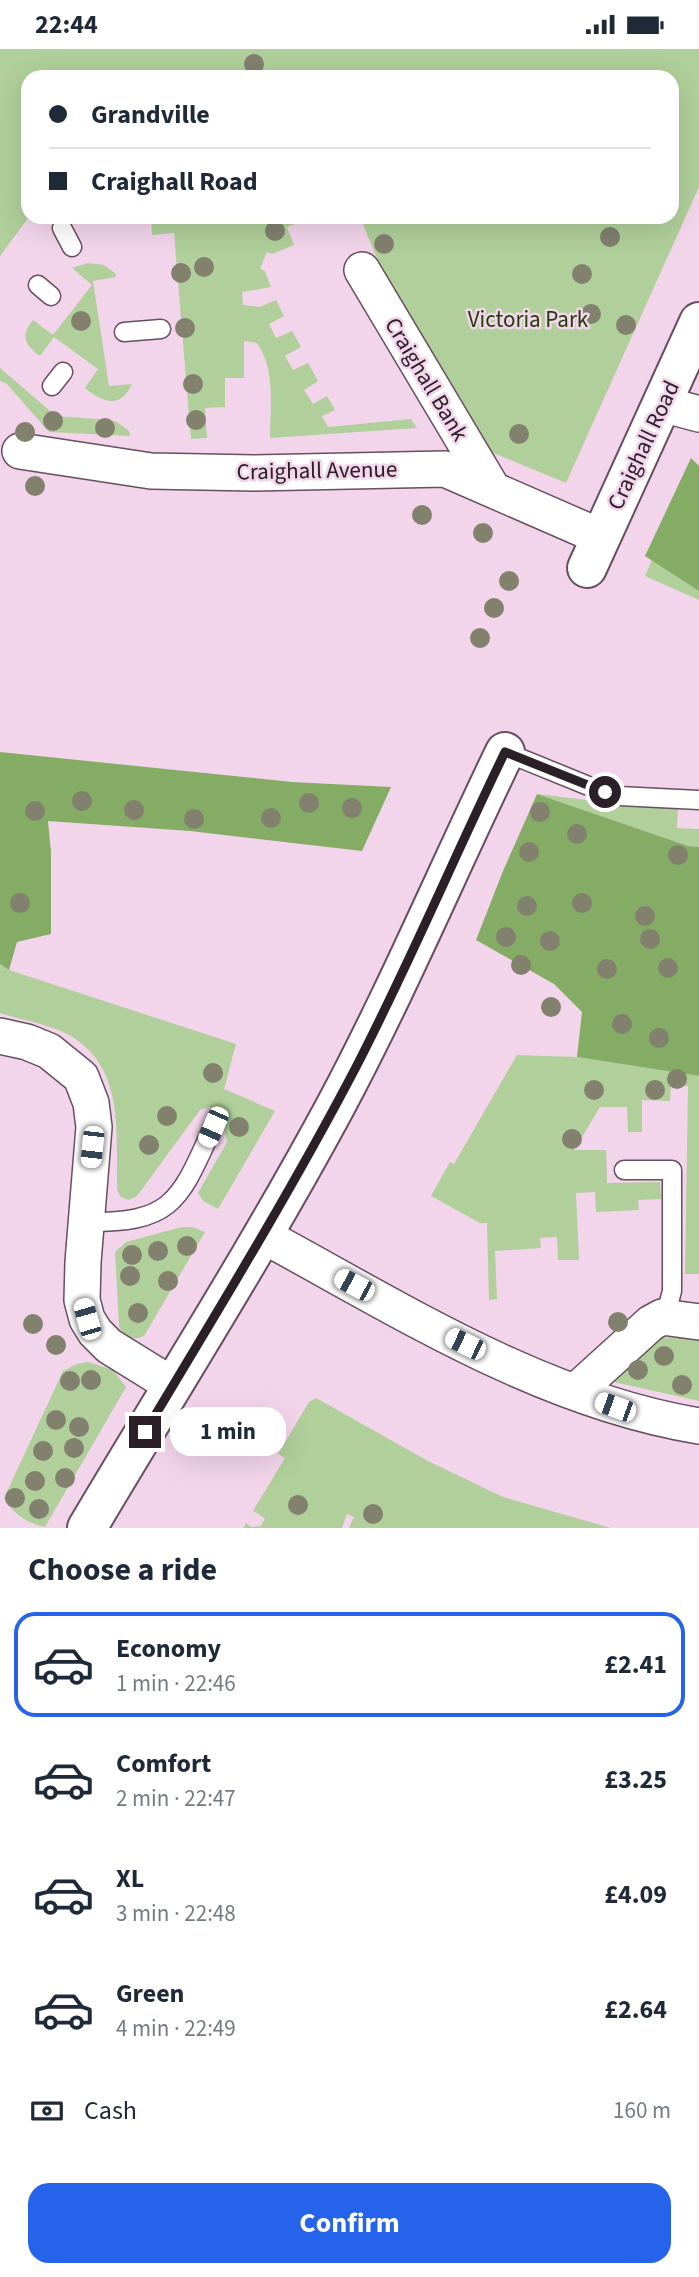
<!DOCTYPE html>
<html lang="en">
<head>
<meta charset="utf-8">
<style>
	body { margin:0; font-family:"Source Sans 3",sans-serif; background:#f6f6f7; color:#1f2937; height:100vh; display:flex; flex-direction:column; font-size:26px; white-space:nowrap }
	* { box-sizing:border-box; margin:0 }
	p { font-size:23px; color:#747a83 }
	.icon { flex:none; width:38px; height:38px; fill:none; stroke:currentColor; stroke-width:2; stroke-linecap:round; stroke-linejoin:round }
	.map { position:relative; height:1479px; overflow:hidden }
	.details { display:flex; flex-direction:column; background:#fff; flex:1 }
	.details>* { flex:none }
	.guide { position:absolute; left:21px; top:21px; width:658px; height:154px; border-radius:21px; box-shadow:0 7px 28px #0002; display:grid; align-content:center; height:154px; padding:0 28px; background:#fff }
	.end { position:absolute; width:32px; height:32px; margin:-16px; border:9px solid #2b2028; background:#fff; box-shadow:0 0 0 4px #fff }
	.from { border-radius:50% }
	.bubble { position:absolute; height:49px; border-radius:21px; background:#fff; box-shadow:0 7px 28px #0002; font-size:23px; font-weight:700; line-height:49px; text-align:center }
	.car { position:absolute; width:21px; height:42px; margin:-21px -10px; border-radius:9px; box-shadow:0 0 5px 2px #0007; background:linear-gradient(#fff 24%,#345 0 40%,#fff 0 76%,#345 0 86%,#fff 0) }
	.guide b { display:flex; align-items:center; gap:24px; height:66px; font-size:26px }
	.guide b+b { border-top:2px solid #e0e1e3 }
	.guide i { width:18px; height:18px; background:#1f2937 }
	ul { padding:0; list-style:none }
	li { display:flex; align-items:center; gap:21px; height:105px; margin:0 14px 10px; padding:0 14px; border:4px solid transparent; border-radius:21px }
	li div { flex:1 }
	li b { display:block; font-size:26px }
	li em { font-style:normal; font-weight:700 }
	li.selected { border-color:#2563eb }
	li>.icon { width:63px; height:63px; stroke-width:1.5 }
	h2 { padding:0 28px; font-size:32px; line-height:84px }
	.pay { display:flex; align-items:center; gap:18px; height:77px; padding:0 28px; font-size:26px }
	.pay p { margin-inline-start:auto }
	.cta { display:flex; gap:14px; margin-top:auto; padding:14px 28px }
	.cta a { flex:1; height:80px; border-radius:21px; background:#2563eb; color:#fff; font-size:28px; font-weight:700; line-height:80px; text-align:center }
	.status { display:flex; justify-content:space-between; align-items:center; height:49px; padding:0 35px; background:#fff; direction:ltr }
	.status svg { height:19px; fill:currentColor }
	.map>svg:first-child { display:block }
	.green { fill:#b0cf9a }
	.forest { fill:#84ac64 }
	.lines { fill:none; stroke-linecap:round; stroke-linejoin:round }
	.service-casing { stroke:#674e61; stroke-width:21 }
	.minor-casing { stroke:#674e61; stroke-width:38 }
	.tertiary-casing { stroke:#674e61; stroke-width:42 }
	.service { stroke:#fff; stroke-width:18 }
	.minor { stroke:#fff; stroke-width:35 }
	.tertiary { stroke:#fff; stroke-width:38 }
	.tree { fill:#81816e }
	.route { stroke:#2b2028; stroke-width:9 }
	.labels { text-anchor:middle; stroke-width:5; stroke-linejoin:round; paint-order:stroke }
	.park-label { font-size:23px; fill:#233d07; stroke:#f3d5eb }
	.street-label { font-size:23px; fill:#2b2028; stroke:#f3d5eb }
</style>
</head>
<body>
<div class="status"><b>22:44</b><svg viewBox="0 0 49 12"><path d="M0 12V9h3v3zM5 12V6h3v6zM10 12V3h3v9zM15 12V0h3v12zM26 1h20v11H26zM47 4h2v5h-2z"/></svg></div>
<div class="map">
<svg width="699" height="1479" viewBox="0 0 699 1479">
	<rect width="100%" height="100%" fill="#f3d5eb"/>
	<path class="green" d="M0,0H699V138L566,434L491,403L378,212L360,168H672V28H28L29,168L0,207Z
		M151,168H313L287,178L294,196L272,205L267,203L260,220L265,222L271,238L242,243L243,256L260,258L276,251L284,267L269,275L276,289L292,282L301,298L285,307L293,321L308,314L318,332L304,341L313,355L327,347L335,361L322,367L328,378L411,370L417,379L270,389C270,356 276,322 257,294L244,292V329H225V358L205,359L207,389L191,390L174,184L152,186Z
		M88,214L104,216L115,224L116,228L93,232L109,337L132,335C120,361 102,353 85,339L98,320L54,288L40,307C25,296 20,287 33,271L53,286L92,236L72,219Z
		M0,319L56,367L110,371L117,373L129,382L130,387L49,383L6,334L0,332Z
		M652,511L699,542V551L645,527Z
		M537,745L628,756L678,757L677,779L699,780V798L688,797Z
		M0,915L9,921L236,995L224,1040L275,1062L218,1160L203,1152L198,1144L227,1093L223,1075L210,1058L200,1061L137,1147L129,1151L121,1148L117,1141C116,1086 126,1016 67,985C47,975 22,971 0,964Z
		M517,1006L577,1008L699,1027V1225H685L688,1037L671,1036L670,1052L642,1051V1083H628L627,1058H600L574,1101H606L607,1134L660,1133L661,1150L638,1151L639,1161L596,1163L595,1143L576,1144L579,1211H558L557,1188L540,1189L541,1199L495,1202L497,1250L489,1251L487,1174H480L431,1147L450,1113L454,1115Z
		M182,1178H192L205,1183L144,1287C133,1292 123,1289 119,1277L115,1203L126,1193Z
		M699,1288V1352L609,1332L649,1289Z
		M88,1313L113,1321L126,1338L45,1478C27,1474 14,1466 4,1449L63,1322L77,1315Z
		M316,1349L428,1412L503,1448L611,1479H349L354,1468L347,1465L342,1479H243L246,1474L251,1478L261,1477L265,1469L253,1462L285,1409L278,1405L309,1353Z"/>
	<path class="forest" d="M691,409L699,417V542L645,507Z
		M0,703L292,733L391,738L362,802L190,782L48,772L51,803V885L17,893L9,921L0,915Z
		M537,745L688,797L699,798V1027L577,1008L582,963L554,935L476,891L503,822Z"/>
	<g class="lines">
		<g class="service-casing">
			<path id="service" d="M62,179L72,198
				M38,236L51,247
				M124,283L161,280
				M52,337L63,323
				M505,703L591,738L619,747L699,751
				M624,1121H672V1242L668,1257L662,1268
				M85,1173C173,1174 179,1153 213,1078"/>
		</g>
		<g class="minor-casing">
			<path id="minor" d="M362,221L492,439
				M662,355L699,365
				M20,402L151,422L254,424L445,420L601,488
				M0,987L27,993L49,1002L81,1028L91,1054L94,1078L83,1213L82,1251L87,1270L95,1283L109,1297L172,1336
				M262,1186C401,1261 541,1351 699,1377
				M575,1343L651,1274L662,1268L699,1273"/>
		</g>
		<g class="tertiary-casing">
			<path id="tertiary" d="M587,519L699,273
				M87,1479C170,1339 258,1201 335,1058C397,942 448,821 505,703"/>
		</g>
		<use href="#service" class="service"/>
		<use href="#minor" class="minor"/>
		<use href="#tertiary" class="tertiary"/>
	</g>
	<g class="tree">
		<circle cx="254" cy="15" r="10"/>
		<circle cx="275" cy="182" r="10"/>
		<circle cx="610" cy="188" r="10"/>
		<circle cx="384" cy="195" r="10"/>
		<circle cx="204" cy="218" r="10"/>
		<circle cx="181" cy="224" r="10"/>
		<circle cx="582" cy="225" r="10"/>
		<circle cx="591" cy="265" r="10"/>
		<circle cx="81" cy="272" r="10"/>
		<circle cx="626" cy="276" r="10"/>
		<circle cx="185" cy="279" r="10"/>
		<circle cx="193" cy="335" r="10"/>
		<circle cx="196" cy="371" r="10"/>
		<circle cx="53" cy="372" r="10"/>
		<circle cx="105" cy="379" r="10"/>
		<circle cx="25" cy="383" r="10"/>
		<circle cx="519" cy="385" r="10"/>
		<circle cx="35" cy="437" r="10"/>
		<circle cx="422" cy="466" r="10"/>
		<circle cx="483" cy="484" r="10"/>
		<circle cx="509" cy="532" r="10"/>
		<circle cx="494" cy="559" r="10"/>
		<circle cx="480" cy="589" r="10"/>
		<circle cx="82" cy="752" r="10"/>
		<circle cx="309" cy="754" r="10"/>
		<circle cx="352" cy="759" r="10"/>
		<circle cx="134" cy="761" r="10"/>
		<circle cx="35" cy="762" r="10"/>
		<circle cx="540" cy="763" r="10"/>
		<circle cx="271" cy="769" r="10"/>
		<circle cx="194" cy="770" r="10"/>
		<circle cx="577" cy="785" r="10"/>
		<circle cx="529" cy="803" r="10"/>
		<circle cx="678" cy="806" r="10"/>
		<circle cx="20" cy="854" r="10"/>
		<circle cx="582" cy="854" r="10"/>
		<circle cx="527" cy="857" r="10"/>
		<circle cx="645" cy="867" r="10"/>
		<circle cx="506" cy="888" r="10"/>
		<circle cx="650" cy="890" r="10"/>
		<circle cx="550" cy="892" r="10"/>
		<circle cx="521" cy="916" r="10"/>
		<circle cx="668" cy="919" r="10"/>
		<circle cx="607" cy="920" r="10"/>
		<circle cx="551" cy="958" r="10"/>
		<circle cx="622" cy="975" r="10"/>
		<circle cx="659" cy="989" r="10"/>
		<circle cx="213" cy="1024" r="10"/>
		<circle cx="677" cy="1030" r="10"/>
		<circle cx="594" cy="1041" r="10"/>
		<circle cx="655" cy="1041" r="10"/>
		<circle cx="167" cy="1067" r="10"/>
		<circle cx="239" cy="1078" r="10"/>
		<circle cx="572" cy="1090" r="10"/>
		<circle cx="149" cy="1096" r="10"/>
		<circle cx="187" cy="1197" r="10"/>
		<circle cx="158" cy="1202" r="10"/>
		<circle cx="132" cy="1206" r="10"/>
		<circle cx="130" cy="1227" r="10"/>
		<circle cx="168" cy="1232" r="10"/>
		<circle cx="138" cy="1264" r="10"/>
		<circle cx="618" cy="1273" r="10"/>
		<circle cx="33" cy="1275" r="10"/>
		<circle cx="56" cy="1296" r="10"/>
		<circle cx="664" cy="1307" r="10"/>
		<circle cx="638" cy="1321" r="10"/>
		<circle cx="91" cy="1331" r="10"/>
		<circle cx="70" cy="1332" r="10"/>
		<circle cx="682" cy="1336" r="10"/>
		<circle cx="56" cy="1371" r="10"/>
		<circle cx="79" cy="1378" r="10"/>
		<circle cx="74" cy="1399" r="10"/>
		<circle cx="43" cy="1402" r="10"/>
		<circle cx="65" cy="1429" r="10"/>
		<circle cx="35" cy="1432" r="10"/>
		<circle cx="15" cy="1449" r="10"/>
		<circle cx="298" cy="1456" r="10"/>
		<circle cx="39" cy="1460" r="10"/>
		<circle cx="373" cy="1465" r="10"/>
	</g>
	<g class="lines">
		<path class="route" d="M145,1383C217,1263 290,1144 355,1020C409,916 454,808 505,703L605,743"/>
	</g>
	<g class="labels">
		<g class="park-label">
			<text x="528" y="278">Victoria Park</text>
		</g>
		<g class="street-label">
			<text transform="translate(427 330) rotate(59)" y="8">Craighall Bank</text>
			<text transform="translate(643 396) rotate(-65)" y="8">Craighall Road</text>
			<text transform="translate(317 421) rotate(-1)" y="8">Craighall Avenue</text>
		</g>
	</g>
</svg>
<i class="end from" style="left:605px;top:743px"></i>
<i class="end" style="left:145px;top:1383px"></i>
<div class="bubble" style="left:170px;top:1358px;width:116px">1 min</div>
<i class="car" style="left:213px;top:1078px;rotate:204deg"></i>
<i class="car" style="left:92px;top:1098px;rotate:186deg"></i>
<i class="car" style="left:354px;top:1236px;rotate:298deg"></i>
<i class="car" style="left:87px;top:1270px;rotate:344deg"></i>
<i class="car" style="left:465px;top:1295px;rotate:296deg"></i>
<i class="car" style="left:615px;top:1358px;rotate:290deg"></i>
<div class="guide">
<b><i class="from"></i>Grandville</b>
<b><i></i>Craighall Road</b>
</div>
</div>
<section class="details">
<h2>Choose a ride</h2>
<ul>
<li class="selected"><svg class="icon" aria-label="car" viewBox="0 0 24 24"><path d="M5 17H2v-5l4-1 3-4h7l3 4 3 1v5h-3M9 17h6M6 11h13"/><circle cx="7" cy="17" r="2"/><circle cx="17" cy="17" r="2"/></svg><div><b>Economy</b><p>1 min · 22:46</p></div><em>£2.41</em></li>
<li><svg class="icon" aria-label="car" viewBox="0 0 24 24"><path d="M5 17H2v-5l4-1 3-4h7l3 4 3 1v5h-3M9 17h6M6 11h13"/><circle cx="7" cy="17" r="2"/><circle cx="17" cy="17" r="2"/></svg><div><b>Comfort</b><p>2 min · 22:47</p></div><em>£3.25</em></li>
<li><svg class="icon" aria-label="car" viewBox="0 0 24 24"><path d="M5 17H2v-5l4-1 3-4h7l3 4 3 1v5h-3M9 17h6M6 11h13"/><circle cx="7" cy="17" r="2"/><circle cx="17" cy="17" r="2"/></svg><div><b>XL</b><p>3 min · 22:48</p></div><em>£4.09</em></li>
<li><svg class="icon" aria-label="car" viewBox="0 0 24 24"><path d="M5 17H2v-5l4-1 3-4h7l3 4 3 1v5h-3M9 17h6M6 11h13"/><circle cx="7" cy="17" r="2"/><circle cx="17" cy="17" r="2"/></svg><div><b>Green</b><p>4 min · 22:49</p></div><em>£2.64</em></li>
</ul>
<div class="pay"><svg class="icon" aria-label="cash" viewBox="0 0 24 24"><path d="M3 7h18v10H3z"/><circle cx="12" cy="12" r="2"/></svg>Cash<p>160 m</p></div>
<div class="cta"><a>Confirm</a></div>
</section>
</body>
</html>
